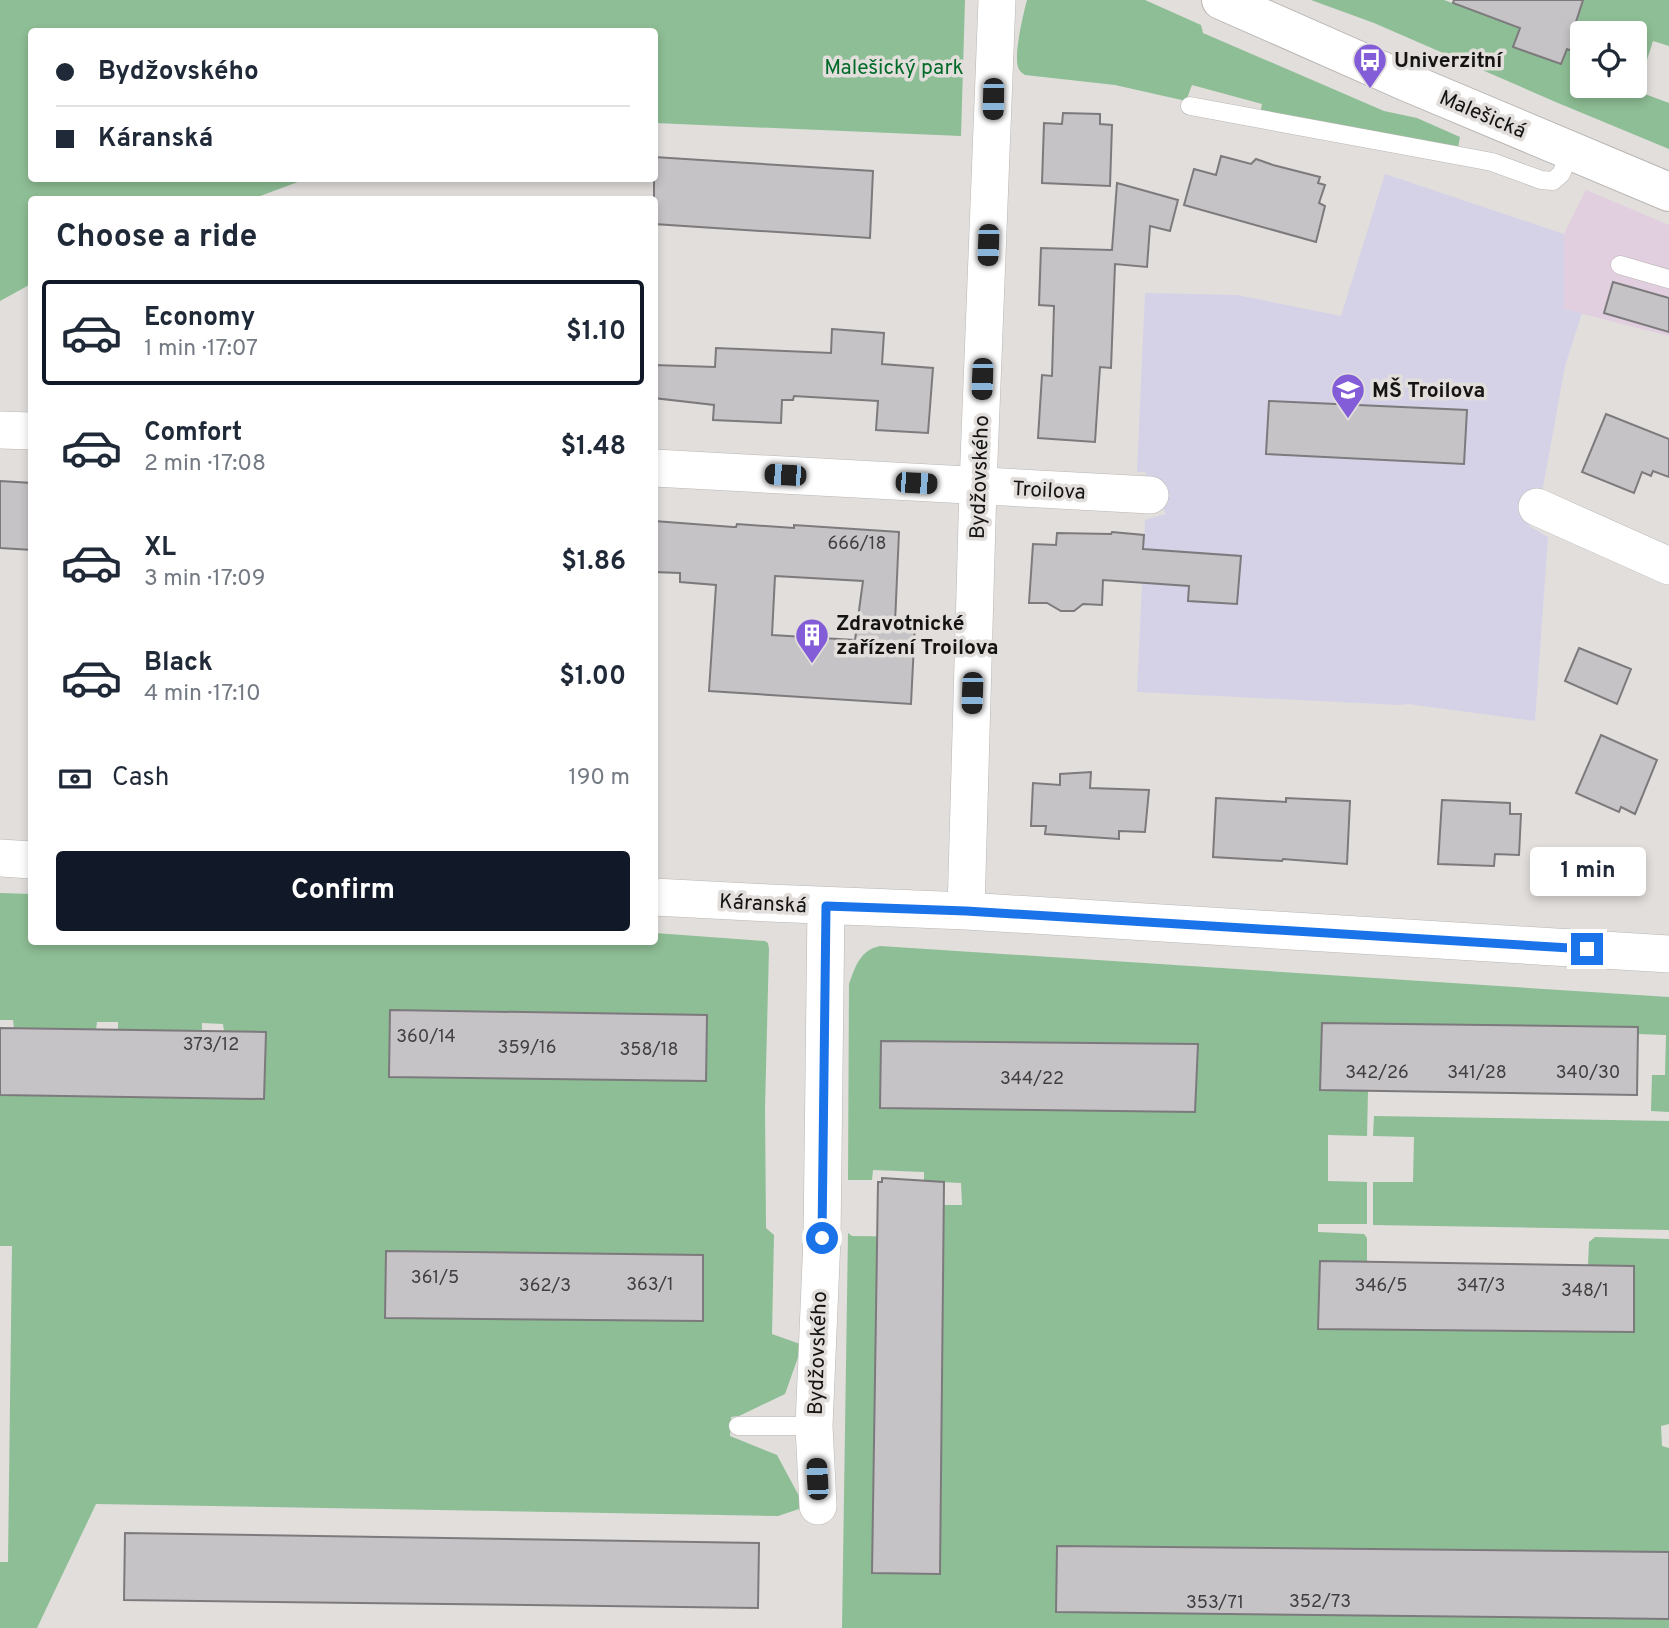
<!DOCTYPE html>
<html lang="en">
<head>
<meta charset="utf-8">
<style>
	body { margin:0; font-family:Overpass,sans-serif; background:#f2f2f3; color:#1f2937; height:100vh; display:flex; flex-direction:column; font-size:26px; white-space:nowrap }
	* { box-sizing:border-box; margin:0 }
	p { font-size:23px; color:#747a83 }
	.icon { flex:none; width:38px; height:38px; fill:none; stroke:currentColor; stroke-width:2; stroke-linecap:round; stroke-linejoin:round }
	.map { position:relative; flex:1; overflow:hidden }
	.panel { position:absolute; left:28px; top:196px; width:630px; height:749px; display:flex; flex-direction:column; background:#fff; border-radius:7px; box-shadow:0 4px 10px #0003 }
	.panel>* { flex:none }
	.banner { position:absolute; left:28px; top:28px; width:630px; height:154px; border-radius:7px; box-shadow:0 4px 10px #0003; display:grid; align-content:center; height:154px; padding:0 28px; background:#fff }
	.buttons { position:absolute; left:1570px; top:21px; display:grid; gap:14px }
	.buttons a { display:grid; place-items:center; width:77px; height:77px; border-radius:7px; background:#fff; box-shadow:0 4px 10px #0003; font-size:35px }
	.end { position:absolute; width:32px; height:32px; margin:-16px; border:9px solid #1a73e8; background:#fff; box-shadow:0 0 0 4px #fff }
	.from { border-radius:50% }
	.bubble { position:absolute; height:49px; border-radius:7px; background:#fff; box-shadow:0 4px 10px #0003; font-size:23px; font-weight:700; line-height:49px; text-align:center }
	.car { position:absolute; width:21px; height:42px; margin:-21px -10px; border-radius:9px; box-shadow:0 0 5px 2px #0007; background:linear-gradient(#222 24%,#8ab4d8 0 40%,#222 0 76%,#8ab4d8 0 86%,#222 0) }
	.banner b { display:flex; align-items:center; gap:24px; height:66px; font-size:26px }
	.banner b+b { border-top:2px solid #e0e1e3 }
	.banner i { width:18px; height:18px; background:#1f2937 }
	ul { padding:0; list-style:none }
	li { display:flex; align-items:center; gap:21px; height:105px; margin:0 14px 10px; padding:0 14px; border:4px solid transparent; border-radius:7px }
	li div { flex:1 }
	li b { display:block; font-size:26px }
	li em { font-style:normal; font-weight:700 }
	li.selected { border-color:#111827 }
	li>.icon { width:63px; height:63px; stroke-width:1.5 }
	h2 { padding:0 28px; font-size:32px; line-height:84px }
	.pay { display:flex; align-items:center; gap:18px; height:77px; padding:0 28px; font-size:26px }
	.pay p { margin-inline-start:auto }
	.action { display:flex; gap:14px; margin-top:auto; padding:14px 28px }
	.action a { flex:1; height:80px; border-radius:7px; background:#111827; color:#fff; font-size:28px; font-weight:700; line-height:80px; text-align:center }
	.map>svg:first-child { display:block }
	.industrial { fill:#e1cedf }
	.education { fill:#d5d2e8 }
	.green { fill:#8ebe95; fill-rule:evenodd }
	.building { fill:#c6c3c6; stroke:#7c7a7c; stroke-width:2; fill-rule:evenodd }
	.lines { fill:none; stroke-linecap:round; stroke-linejoin:round }
	.service-casing { stroke:#b9b6b4; stroke-width:19 }
	.minor-casing { stroke:#b9b6b4; stroke-width:38 }
	.tertiary-casing { stroke:#b9b6b4; stroke-width:40 }
	.service { stroke:#fff; stroke-width:18 }
	.minor { stroke:#fff; stroke-width:37 }
	.tertiary { stroke:#fff; stroke-width:38 }
	.route { stroke:#1a73e8; stroke-width:9 }
	.labels { text-anchor:middle; stroke-width:7; stroke-linejoin:round; paint-order:stroke }
	.number-label { font-size:18px; fill:#414040 }
	.poi-label { font-size:21px; font-weight:bold; fill:#151413; stroke:#e1dedc; text-anchor:start }
	.park-label { font-size:21px; fill:#006a28; stroke:#e1dedc }
	.street-label { font-size:21px; fill:#151413; stroke:#e1dedc }
</style>
</head>
<body>
<div class="map">
<svg width="1669" height="1628" viewBox="0 0 1669 1628">
	<rect width="100%" height="100%" fill="#e1dedc"/>
	<path class="industrial" d="M1586,190L1669,225V336L1564,309V234Z"/>
	<path class="education" d="M1385,174L1564,234V309L1582,313L1565,366L1542,493L1529,526L1548,537L1535,721L1408,704L1399,705L1137,692L1145,520L1166,514L1145,472H1137L1145,293L1237,295L1341,316Z"/>
	<path class="green" d="M0,0H965L961,136L655,123L654,32H32V178L306,179L252,199L32,200L31,284L0,301Z
		M1027,0H1145L1201,25L1203,33L1384,111L1417,118L1460,137L1458,148L1260,114L1262,104L1192,85L1186,101L1115,85L1025,75C1022,73 1019,71 1018,67C1014,54 1023,15 1027,0Z
		M1311,0H1444L1479,13L1484,0H1530L1514,47L1560,64L1567,49L1582,39V86H1634V33H1584L1586,27L1576,22L1581,4L1570,0H1669V46L1653,41L1637,91L1669,103V149L1558,103L1374,23Z
		M0,893L31,894L32,942H654L655,933L765,941L768,943L769,949L765,1108L766,1228L774,1235L772,1334L800,1344L801,1349L785,1394L739,1416L731,1417L730,1436L777,1455L799,1496V1509L778,1516L96,1504L37,1628H0V1562H8L12,1246H0V1095L264,1099L266,1033L224,1031L223,1024L202,1023V1031L118,1030V1022H97L96,1030L14,1028L13,1020H0ZM390,1010L707,1015L706,1081L441,1078ZM386,1251L703,1255V1321L386,1317Z
		M880,946L1669,997V1112L1651,1111L1652,1075H1665L1666,1035L1638,1034L1637,1027L1322,1023L1320,1090L1368,1091L1367,1136L1328,1135V1181L1367,1182V1224H1318V1232L1364,1234L1367,1238V1262H1320L1318,1329L1634,1331V1266L1588,1265L1589,1242L1595,1237L1669,1239V1424L1661,1426L1662,1446L1669,1448V1552L1057,1546L1056,1612L1669,1619V1628H842L848,1233L852,1236L924,1237V1172L873,1170L872,1180H848L849,984C855,967 860,950 880,946ZM881,1041L1198,1044L1195,1112L880,1108ZM940,1182L961,1183L962,1205H940ZM877,1256L943,1257L940,1573L875,1467Z
		M1374,1116L1669,1121V1230L1373,1225V1182H1413L1414,1137L1373,1136Z"/>
	<path class="building" d="M1454,0H1583L1576,22L1602,33H1582V55L1567,49L1561,64L1513,47L1520,28L1453,3Z
		M1063,113L1100,114V124L1112,125L1110,186L1042,183L1044,123L1062,124Z
		M1221,156L1251,164L1256,159L1273,165L1320,177L1318,183L1325,185L1319,203L1325,206L1316,242L1184,205L1194,169L1216,175Z
		M654,157L873,171L870,238L654,224Z
		M1117,183L1178,200L1170,231L1150,226L1147,267L1115,264L1111,368L1100,367L1095,442L1038,438L1042,375L1052,376L1054,306L1039,305L1041,248L1112,250Z
		M1613,282L1669,298V332L1604,313Z
		M832,329L884,333L882,364L933,368L928,433L876,430L878,401L794,396L793,400H782L781,423L713,420L714,405L654,398V365L715,367L716,348L831,353Z
		M1269,401L1467,410L1464,464L1266,454Z
		M1606,414L1669,439V477L1653,471L1651,476L1642,472L1634,493L1582,472Z
		M0,481L32,483V550L0,548Z
		M654,521L733,527H736L737,524L794,528V525L899,532L895,623L915,624L911,704L709,691L716,585L680,582V573L654,572ZM775,576L863,581L855,640L772,635Z
		M1112,532L1144,535L1143,549L1241,556L1237,604L1188,601L1189,586L1103,580L1102,605L1083,604L1074,611H1061L1047,603H1029L1033,544L1056,545L1057,533L1111,534Z
		M1579,648L1631,669L1617,704L1565,681Z
		M1601,735L1657,760L1635,814L1621,807L1619,812L1576,793Z
		M1091,772L1090,788L1149,790L1145,832L1119,831V839L1045,834L1046,826H1031L1033,783L1060,785V774Z
		M1216,798L1286,802V798L1350,801L1347,864L1283,859L1282,861L1213,857Z
		M1442,800L1510,803V814H1521L1519,855L1495,854L1494,866L1438,864Z
		M390,1010L707,1015L706,1081L389,1077Z
		M1322,1023L1638,1027L1637,1095L1320,1090Z
		M0,1028L266,1032L264,1099L0,1095Z
		M881,1041L1198,1044L1195,1112L880,1108Z
		M882,1178L944,1182L940,1574L872,1573L878,1182H882Z
		M386,1251L703,1255V1321L385,1318Z
		M1320,1261L1634,1266V1332L1318,1329Z
		M125,1533L759,1543L758,1608L124,1600Z
		M1057,1546L1669,1552V1619L1056,1612Z"/>
	<g class="lines">
		<g class="service-casing">
			<path id="service" d="M1190,106L1471,158L1492,162L1541,180L1553,181L1561,174L1571,151
				M1620,265L1669,279
				M738,1426H814"/>
		</g>
		<g class="minor-casing">
			<path id="minor" d="M0,430L32,431
				M654,468L1150,495
				M1537,507L1669,566
				M0,858L32,860
				M654,897L769,903L966,911L1669,954
				M966,911L978,486L997,0
				M818,1506L814,1426L822,1238L826,906"/>
		</g>
		<g class="tertiary-casing">
			<path id="tertiary" d="M1221,0L1407,82L1669,192"/>
		</g>
		<use href="#service" class="service"/>
		<use href="#minor" class="minor"/>
		<use href="#tertiary" class="tertiary"/>
	</g>
	<g class="lines">
		<path class="route" d="M822,1238L826,906L966,911L1587,949"/>
	</g>
	<defs>
		<g id="bus-pin" transform="scale(1.75)"><path d="M0 17L-7.5 6A9.5 9.5 0 1 1 7.5 6Z" fill="#835dd7" stroke="#e1dedc"/><path d="M-5-6H5V4H4V6H2V4H-2V6H-4V4H-5ZM-3.5-4V0h7V-4ZM-3.5 1.2v1.5H-2V1.2ZM2 1.2v1.5H3.5V1.2Z" fill="#fff"/></g>
		<g id="school-pin" transform="scale(1.75)"><path d="M0 17L-7.5 6A9.5 9.5 0 1 1 7.5 6Z" fill="#835dd7" stroke="#e1dedc"/><path d="M0-5L7-2L0 1L-7-2ZM-4 1L0 2.5L4 1V4Q0 6-4 4Z" fill="#fff"/></g>
		<g id="building-pin" transform="scale(1.75)"><path d="M0 17L-7.5 6A9.5 9.5 0 1 1 7.5 6Z" fill="#835dd7" stroke="#e1dedc"/><path d="M-4-6H4V6H1V3H-1V6H-4ZM-2.5-4.3h1.7v1.8h-1.7ZM.8-4.3h1.7v1.8H.8ZM-2.5-1h1.7V.8h-1.7ZM.8-1h1.7V.8H.8Z" fill="#fff"/></g>
	</defs>
	<g fill-rule="evenodd">
		<use href="#bus-pin" x="1370" y="60"/>
		<use href="#school-pin" x="1348" y="390"/>
		<use href="#building-pin" x="812" y="635"/>
	</g>
	<g class="labels">
		<g class="number-label">
			<text x="857" y="549">666/18</text>
			<text x="426" y="1042">360/14</text>
			<text x="211" y="1050">373/12</text>
			<text x="527" y="1053">359/16</text>
			<text x="649" y="1055">358/18</text>
			<text x="1377" y="1078">342/26</text>
			<text x="1477" y="1078">341/28</text>
			<text x="1588" y="1078">340/30</text>
			<text x="1032" y="1084">344/22</text>
			<text x="435" y="1283">361/5</text>
			<text x="650" y="1290">363/1</text>
			<text x="545" y="1291">362/3</text>
			<text x="1381" y="1291">346/5</text>
			<text x="1481" y="1291">347/3</text>
			<text x="1585" y="1296">348/1</text>
			<text x="1320" y="1607">352/73</text>
			<text x="1215" y="1608">353/71</text>
		</g>
		<g class="poi-label">
			<text x="1394" y="67">Univerzitní</text>
			<text x="1372" y="397">MŠ Troilova</text>
			<text x="836" y="630">Zdravotnické<tspan x="836" dy="24">zařízení Troilova</tspan></text>
		</g>
		<g class="park-label">
			<text x="894" y="74">Malešický park</text>
		</g>
		<g class="street-label">
			<text transform="translate(1483 114) rotate(23)" y="7">Malešická</text>
			<text transform="translate(979 477) rotate(-88)" y="7">Bydžovského</text>
			<text transform="translate(1049 490) rotate(3)" y="7">Troilova</text>
			<text transform="translate(763 903) rotate(3)" y="7">Káranská</text>
			<text transform="translate(817 1353) rotate(-88)" y="7">Bydžovského</text>
		</g>
	</g>
</svg>
<div class="buttons">
<a><svg class="icon" aria-label="locate" viewBox="0 0 24 24"><circle cx="12" cy="12" r="6"/><path d="M12 2v4M12 18v4M2 12h4M18 12h4"/></svg></a>
</div>
<i class="end from" style="left:822px;top:1238px"></i>
<i class="end" style="left:1587px;top:949px"></i>
<div class="bubble" style="left:1530px;top:847px;width:116px">1 min</div>
<i class="car" style="left:993px;top:99px;rotate:181deg"></i>
<i class="car" style="left:988px;top:245px;rotate:182deg"></i>
<i class="car" style="left:982px;top:379px;rotate:182deg"></i>
<i class="car" style="left:785px;top:475px;rotate:273deg"></i>
<i class="car" style="left:916px;top:483px;rotate:93deg"></i>
<i class="car" style="left:972px;top:693px;rotate:182deg"></i>
<i class="car" style="left:817px;top:1479px;rotate:357deg"></i>
<div class="banner">
<b><i class="from"></i>Bydžovského</b>
<b><i></i>Káranská</b>
</div>
<section class="panel">
<h2>Choose a ride</h2>
<ul>
<li class="selected"><svg class="icon" aria-label="car" viewBox="0 0 24 24"><path d="M5 17H2v-5l4-1 3-4h7l3 4 3 1v5h-3M9 17h6M6 11h13"/><circle cx="7" cy="17" r="2"/><circle cx="17" cy="17" r="2"/></svg><div><b>Economy</b><p>1 min · 17:07</p></div><em>$1.10</em></li>
<li><svg class="icon" aria-label="car" viewBox="0 0 24 24"><path d="M5 17H2v-5l4-1 3-4h7l3 4 3 1v5h-3M9 17h6M6 11h13"/><circle cx="7" cy="17" r="2"/><circle cx="17" cy="17" r="2"/></svg><div><b>Comfort</b><p>2 min · 17:08</p></div><em>$1.48</em></li>
<li><svg class="icon" aria-label="car" viewBox="0 0 24 24"><path d="M5 17H2v-5l4-1 3-4h7l3 4 3 1v5h-3M9 17h6M6 11h13"/><circle cx="7" cy="17" r="2"/><circle cx="17" cy="17" r="2"/></svg><div><b>XL</b><p>3 min · 17:09</p></div><em>$1.86</em></li>
<li><svg class="icon" aria-label="car" viewBox="0 0 24 24"><path d="M5 17H2v-5l4-1 3-4h7l3 4 3 1v5h-3M9 17h6M6 11h13"/><circle cx="7" cy="17" r="2"/><circle cx="17" cy="17" r="2"/></svg><div><b>Black</b><p>4 min · 17:10</p></div><em>$1.00</em></li>
</ul>
<div class="pay"><svg class="icon" aria-label="cash" viewBox="0 0 24 24"><path d="M3 7h18v10H3z"/><circle cx="12" cy="12" r="2"/></svg>Cash<p>190 m</p></div>
<div class="action"><a>Confirm</a></div>
</section>
</div>
</body>
</html>
